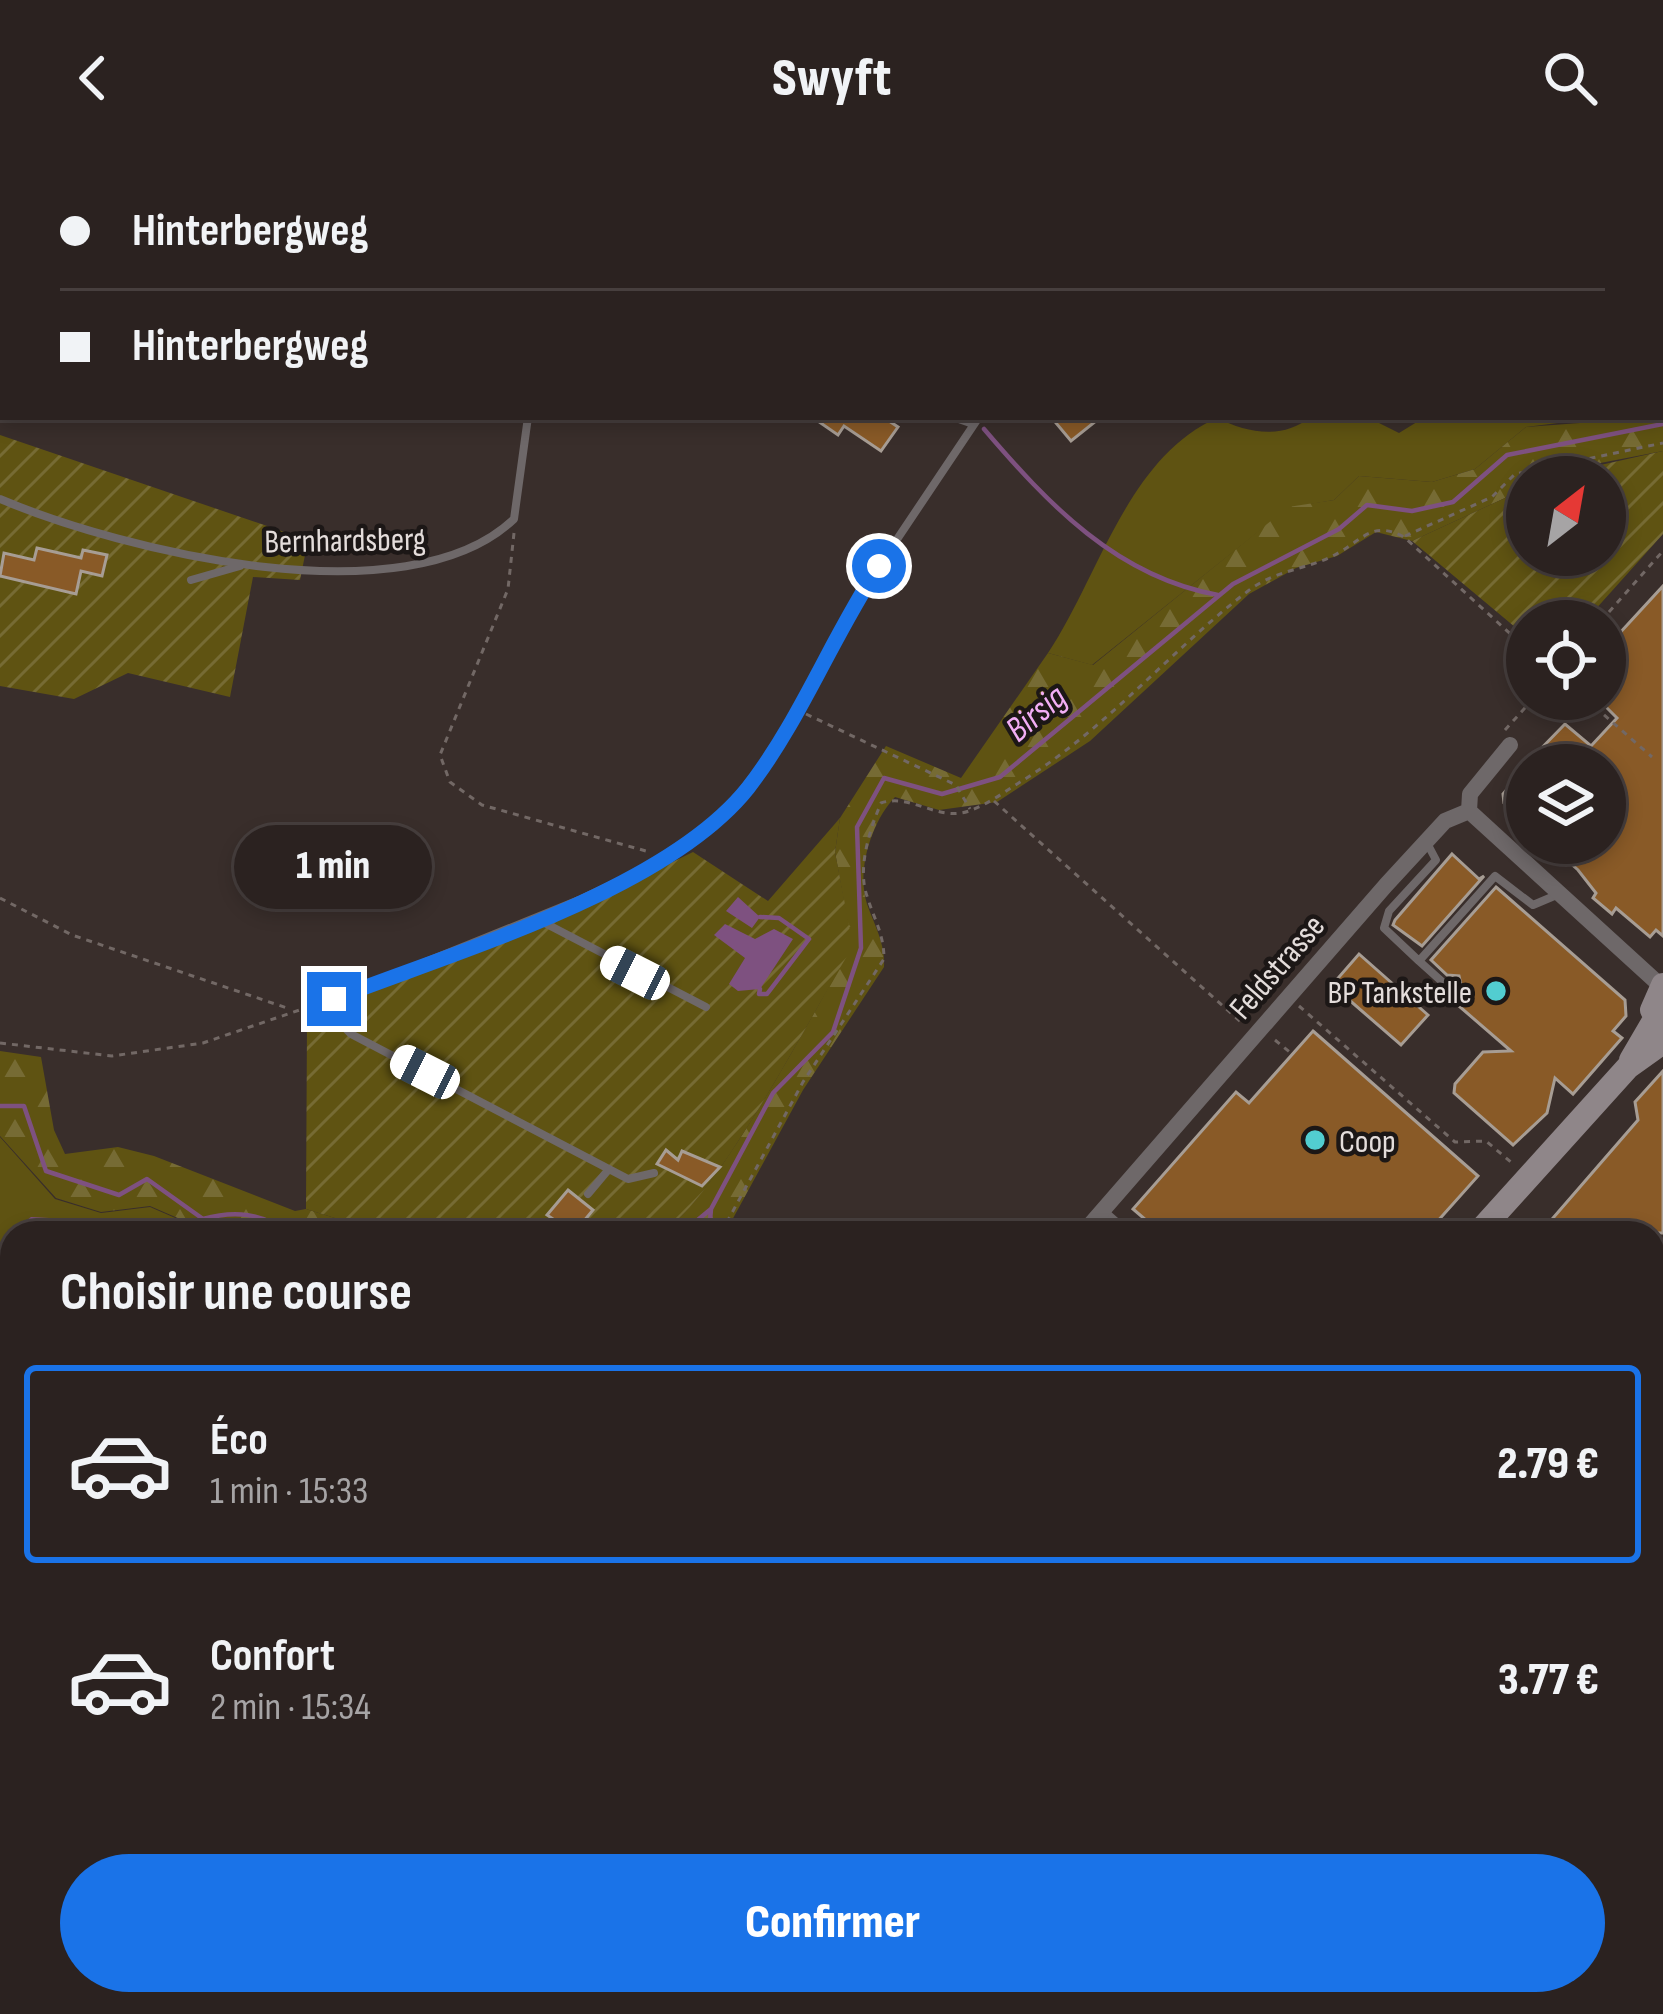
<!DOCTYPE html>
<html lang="fr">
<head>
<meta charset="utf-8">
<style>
	body { margin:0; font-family:"Sofia Sans Condensed",sans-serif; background:#372f2d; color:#f1f3f6; height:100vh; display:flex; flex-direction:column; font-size:45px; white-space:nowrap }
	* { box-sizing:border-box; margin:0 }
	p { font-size:39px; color:#a6a4a5 }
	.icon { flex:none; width:66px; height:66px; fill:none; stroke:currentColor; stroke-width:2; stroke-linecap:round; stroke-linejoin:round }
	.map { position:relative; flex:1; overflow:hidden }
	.sheet { position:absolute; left:0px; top:1065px; width:1665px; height:795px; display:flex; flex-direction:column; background:#2b2220; border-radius:36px 36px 0 0; box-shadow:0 6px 18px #0003,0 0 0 3px #473f3e }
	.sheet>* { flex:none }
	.banner { position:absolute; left:0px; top:0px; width:1665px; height:264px; box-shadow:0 6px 18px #0003,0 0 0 3px #473f3e; display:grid; align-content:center; height:264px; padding:0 60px; background:#2b2220 }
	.needle { width:78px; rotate:31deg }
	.tools { position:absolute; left:1506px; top:300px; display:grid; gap:24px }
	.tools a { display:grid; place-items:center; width:120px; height:120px; border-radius:50%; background:#2b2220; box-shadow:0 6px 18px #0003,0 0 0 3px #473f3e; font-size:60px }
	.end { position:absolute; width:54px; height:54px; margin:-27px; border:15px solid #1a73e8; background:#fff; box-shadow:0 0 0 6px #fff }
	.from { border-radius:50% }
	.bubble { position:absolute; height:84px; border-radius:42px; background:#2b2220; box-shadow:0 6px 18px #0003,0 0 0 3px #473f3e; font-size:39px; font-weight:800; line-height:84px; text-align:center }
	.car { position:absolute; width:36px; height:72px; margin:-36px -18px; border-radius:15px; box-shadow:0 0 9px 3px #0007; background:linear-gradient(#fff 24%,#345 0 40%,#fff 0 76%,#345 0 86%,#fff 0) }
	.banner b { display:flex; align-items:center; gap:42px; height:114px; font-size:45px }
	.banner b+b { border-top:3px solid #473f3e }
	.banner i { width:30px; height:30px; background:#f1f3f6 }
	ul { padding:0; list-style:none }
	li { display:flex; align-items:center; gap:36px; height:198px; margin:0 24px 18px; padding:0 36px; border:6px solid transparent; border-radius:12px }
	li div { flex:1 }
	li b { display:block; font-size:45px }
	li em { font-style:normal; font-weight:800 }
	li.current { border-color:#1a73e8 }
	li>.icon { width:108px; height:108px; stroke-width:1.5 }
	h2 { padding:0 60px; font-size:54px; line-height:144px }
	.primary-button { display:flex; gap:24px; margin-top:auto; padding:24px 60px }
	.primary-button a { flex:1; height:138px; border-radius:72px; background:#1a73e8; color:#fff; font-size:48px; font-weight:800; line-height:138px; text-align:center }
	header { display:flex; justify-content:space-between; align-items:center; height:156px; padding:0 60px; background:#2b2220; font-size:54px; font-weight:800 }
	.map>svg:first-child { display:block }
	.green { fill:#5f5312 }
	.forest { fill:url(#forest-firs) }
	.garden { fill:url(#garden-furrows) }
	.water { fill:#7e5180 }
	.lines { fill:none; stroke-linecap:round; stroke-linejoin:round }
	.stream { stroke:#7e5180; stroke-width:4.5 }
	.building { fill:#895a27; stroke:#a79d94; stroke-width:3 }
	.path { stroke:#726865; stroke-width:3; stroke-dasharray:6 6; stroke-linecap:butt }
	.lane { stroke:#6e6869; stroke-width:8 }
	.street { stroke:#6e6869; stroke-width:16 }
	.secondary { stroke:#8f8689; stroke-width:24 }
	.tram { stroke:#d2cbc9; stroke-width:3 }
	.route { stroke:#1a73e8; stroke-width:15 }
	.poi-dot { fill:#52cdd0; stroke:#1c1716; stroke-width:4.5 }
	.labels { text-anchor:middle; stroke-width:9; stroke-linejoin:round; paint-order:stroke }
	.street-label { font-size:33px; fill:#e4dddb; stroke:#1c1716 }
	.poi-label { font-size:33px; fill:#e4dddb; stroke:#1c1716; text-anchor:end }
	.water-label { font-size:36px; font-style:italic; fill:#f2aef5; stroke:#1c1716 }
</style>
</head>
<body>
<header><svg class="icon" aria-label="back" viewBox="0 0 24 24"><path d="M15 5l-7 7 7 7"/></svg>Swyft<svg class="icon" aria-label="search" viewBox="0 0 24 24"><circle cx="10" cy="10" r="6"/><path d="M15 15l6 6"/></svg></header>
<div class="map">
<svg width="1663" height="1858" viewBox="0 0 1663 1858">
	<defs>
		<pattern id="forest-firs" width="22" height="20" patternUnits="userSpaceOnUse" patternTransform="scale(3)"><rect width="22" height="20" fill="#5f5312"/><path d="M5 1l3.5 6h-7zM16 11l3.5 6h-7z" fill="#766b34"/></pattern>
		<pattern id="garden-furrows" width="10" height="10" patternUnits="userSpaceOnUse" patternTransform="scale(3)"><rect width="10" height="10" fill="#5f5312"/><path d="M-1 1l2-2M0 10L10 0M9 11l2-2" fill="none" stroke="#766b34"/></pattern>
	</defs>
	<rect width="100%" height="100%" fill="#392e2b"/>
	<path class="green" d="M1311,261H1367L1399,277L1425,261H1606L1526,271L1475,313L1432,326L1359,320L1334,344L1288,352L1092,509L1048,497C1099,421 1127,302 1217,262C1248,277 1281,284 1311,261Z
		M0,981L55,1043L101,1057L150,1051L203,1074L256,1069L266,1077H12V1099L0,1096Z
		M12,1481V1546L0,1538V1499Z
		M1518,1848H1583L1575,1858H1516Z"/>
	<path class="forest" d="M1663,254V295L1527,321L1505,342L1412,385L1376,376L1337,400L1296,412L1249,438L1090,585L997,646L939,654L895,641C872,665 856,714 867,748C875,771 885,786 884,811L803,934L725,1077H660C716,1046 814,854 852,790L835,696L840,662L886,590L961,622L1048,497L1093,509L1288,351L1334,344L1359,320L1432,326L1475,313L1526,271L1662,261Z
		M0,895L41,901L54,974L65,998L118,991L154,1000L295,1055L306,1053L383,1077H267L256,1068L203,1073L150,1050L101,1056L56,1042L0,980Z"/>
	<path class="garden" d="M1429,0H1663V123L1662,3Z
		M0,279L308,384L300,424L253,421L230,541L128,517L74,543L0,530Z
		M1663,295V378L1585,465H1527V481L1412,385L1505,342L1527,325V399H1605V321H1547Z
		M840,662L835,696L853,790C814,853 716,1047 660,1077H383L306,1053L307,865L340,864L355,842L579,752L693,696L768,745Z
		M0,1105L12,1108V1241L0,1238Z
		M12,1290V1352L0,1355V1309Z"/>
	<path class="water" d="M738,741L760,761L752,772L726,755Z
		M725,768L755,783L774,773L793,783L760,833L738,835L729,828L745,802L714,779Z
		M31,1061L104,1065L114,1073L113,1077H29L23,1067Z"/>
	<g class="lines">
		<path class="stream" d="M485,0L496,3
			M984,273C1048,348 1117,421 1218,439
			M760,833L759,838H767L809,783L779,762L760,761
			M0,950H24L46,1015L119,1039L147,1023L203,1063C235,1054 262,1057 288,1077
			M322,1077H326
			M682,1077L711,1053L773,937L833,876L861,792L857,671L884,622L942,638L1000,621L1233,428L1339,373L1367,349L1412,355L1453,346L1507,299L1663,268
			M709,1077L711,1053
			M1653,1760L1663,1757
			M416,1858L431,1848
			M1596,1858L1602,1848"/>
	</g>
	<path class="building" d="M812,261H883L898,271L881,295L844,270L838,279Z
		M1051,261H1101L1071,285Z
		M37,392L81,402L83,394L107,399L102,420L81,415L76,438L0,420L4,397L34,404Z
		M1663,430V780L1656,774L1650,781L1616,752L1612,758L1593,742L1596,737L1578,714L1548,687H1605V609H1525L1565,568L1591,590L1617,562L1605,550V493Z
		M1527,610V667L1504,647L1503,638Z
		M1452,698L1479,723L1484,720L1422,790L1393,769L1395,764Z
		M1496,731L1625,844L1626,860L1613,875L1622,882L1573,938L1555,922L1547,957L1513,989L1454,937L1455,928L1483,896L1511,895L1452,844L1462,833L1459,820L1447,819L1431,804Z
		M1359,798L1428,859L1401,889L1332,829Z
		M1313,875L1478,1020L1427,1077H1161L1133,1053L1236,936L1249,947Z
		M1663,915V1077H1540L1638,964L1635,946Z
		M666,994L678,1004L682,995L720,1011L702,1030L657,1008Z
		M568,1034L593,1054L574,1077L547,1059Z"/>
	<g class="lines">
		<path class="path" d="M1639,0V3
			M1662,113H1663
			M514,377L508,433L440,599L450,626L482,649L646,695
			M1405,380L1492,341L1515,318L1663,287
			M1601,465L1663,395
			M1586,543L1652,601
			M806,558L956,629L970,653
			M1505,574L1533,543
			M994,645L1242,867
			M0,742L72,779L290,853
			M1299,850L1455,986L1486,985L1512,1007
			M1275,884L1292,898
			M0,887L112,900L203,887L320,847
			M721,1077L803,926L884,803C884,778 874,763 867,740C857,712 870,673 881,647C911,637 938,666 969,655C989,648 1007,634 1025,623C1109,570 1170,495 1248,435C1276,413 1312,413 1340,396C1365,381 1374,365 1404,381L1527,493
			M0,1098L12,1101
			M11,1422L12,1424
			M0,1457L12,1440
			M0,1471L12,1479
			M0,1593L12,1601
			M0,1674L12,1657
			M0,1683L12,1691
			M1653,1803L1663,1790
			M1614,1848L1627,1858"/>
		<path class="lane" d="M555,3V0
			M1253,3L1260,0
			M953,261L973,268
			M0,343C123,395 407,465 514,363L528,261
			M191,424L240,410
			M1427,687L1436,704L1389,755L1384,772L1419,805L1495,720L1533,749L1559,738
			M537,763L706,851
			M1419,805L1448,831L1453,825
			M654,1017L628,1023L351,878L339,866L334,843L579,744L671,700L714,671L775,592L855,446L979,261
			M588,1038L609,1013
			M1104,1055L1129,1077
			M1653,1705L1663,1694
			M982,1848L996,1858
			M702,1858H706
			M1064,1858L1068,1848"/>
		<path class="street" d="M1469,655L1661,830
			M1083,1077L1386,729L1445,665L1469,655L1470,638L1510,589
			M0,1366L12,1364
			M0,1822L12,1833
			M28,1848L39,1858
			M722,1848L736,1858
			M1150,1848L1161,1858
			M73,1858L80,1848
			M1382,1858L1385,1848"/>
		<path class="secondary" d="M1663,829L1652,854L1663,873
			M1631,904L1655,863
			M1478,1077L1628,911L1663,886
			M861,1858L868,1848"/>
		<path class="tram" d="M1653,1162L1663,1152
			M1109,1858L1112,1848"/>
	</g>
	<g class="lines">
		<path class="route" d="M334,843C457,795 667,734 748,632C800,565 832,481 879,410"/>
	</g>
	<g class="poi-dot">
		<circle cx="1496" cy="835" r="12"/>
		<circle cx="1315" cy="984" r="12"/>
	</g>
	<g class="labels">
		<g class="street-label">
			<text transform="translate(345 383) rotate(-1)" y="12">Bernhardsberg</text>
			<text transform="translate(1276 810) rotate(-49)" y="12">Feldstrasse</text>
		</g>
		<g class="poi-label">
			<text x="1472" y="847">BP Tankstelle</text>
			<text x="1339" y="996" text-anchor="start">Coop</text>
		</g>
		<g class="water-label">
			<text transform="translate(1035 556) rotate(-40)" y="13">Birsig</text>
		</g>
	</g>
</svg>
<div class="tools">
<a><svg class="needle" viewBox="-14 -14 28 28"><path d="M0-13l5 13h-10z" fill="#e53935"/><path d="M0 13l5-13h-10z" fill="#a6a4a5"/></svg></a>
<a><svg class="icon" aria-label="locate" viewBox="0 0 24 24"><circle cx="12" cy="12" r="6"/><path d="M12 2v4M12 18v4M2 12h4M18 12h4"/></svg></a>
<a><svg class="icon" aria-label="layers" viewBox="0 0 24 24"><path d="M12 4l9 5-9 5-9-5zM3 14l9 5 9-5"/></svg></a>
</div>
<i class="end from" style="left:879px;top:410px"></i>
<i class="end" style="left:334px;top:843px"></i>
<div class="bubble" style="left:234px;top:669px;width:198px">1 min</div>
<i class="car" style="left:635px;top:817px;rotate:297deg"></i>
<i class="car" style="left:425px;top:916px;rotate:297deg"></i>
<div class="banner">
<b><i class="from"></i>Hinterbergweg</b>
<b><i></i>Hinterbergweg</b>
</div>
<section class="sheet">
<h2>Choisir une course</h2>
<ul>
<li class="current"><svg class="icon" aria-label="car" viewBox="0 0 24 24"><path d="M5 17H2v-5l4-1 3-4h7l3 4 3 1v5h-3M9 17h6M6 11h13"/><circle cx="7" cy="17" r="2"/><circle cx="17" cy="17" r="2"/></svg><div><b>Éco</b><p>1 min · 15:33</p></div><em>2.79 €</em></li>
<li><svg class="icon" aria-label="car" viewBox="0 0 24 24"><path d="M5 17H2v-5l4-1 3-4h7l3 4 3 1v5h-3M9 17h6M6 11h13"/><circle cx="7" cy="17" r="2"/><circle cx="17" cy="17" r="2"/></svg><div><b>Confort</b><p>2 min · 15:34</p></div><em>3.77 €</em></li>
</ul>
<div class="primary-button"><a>Confirmer</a></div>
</section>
</div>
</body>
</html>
